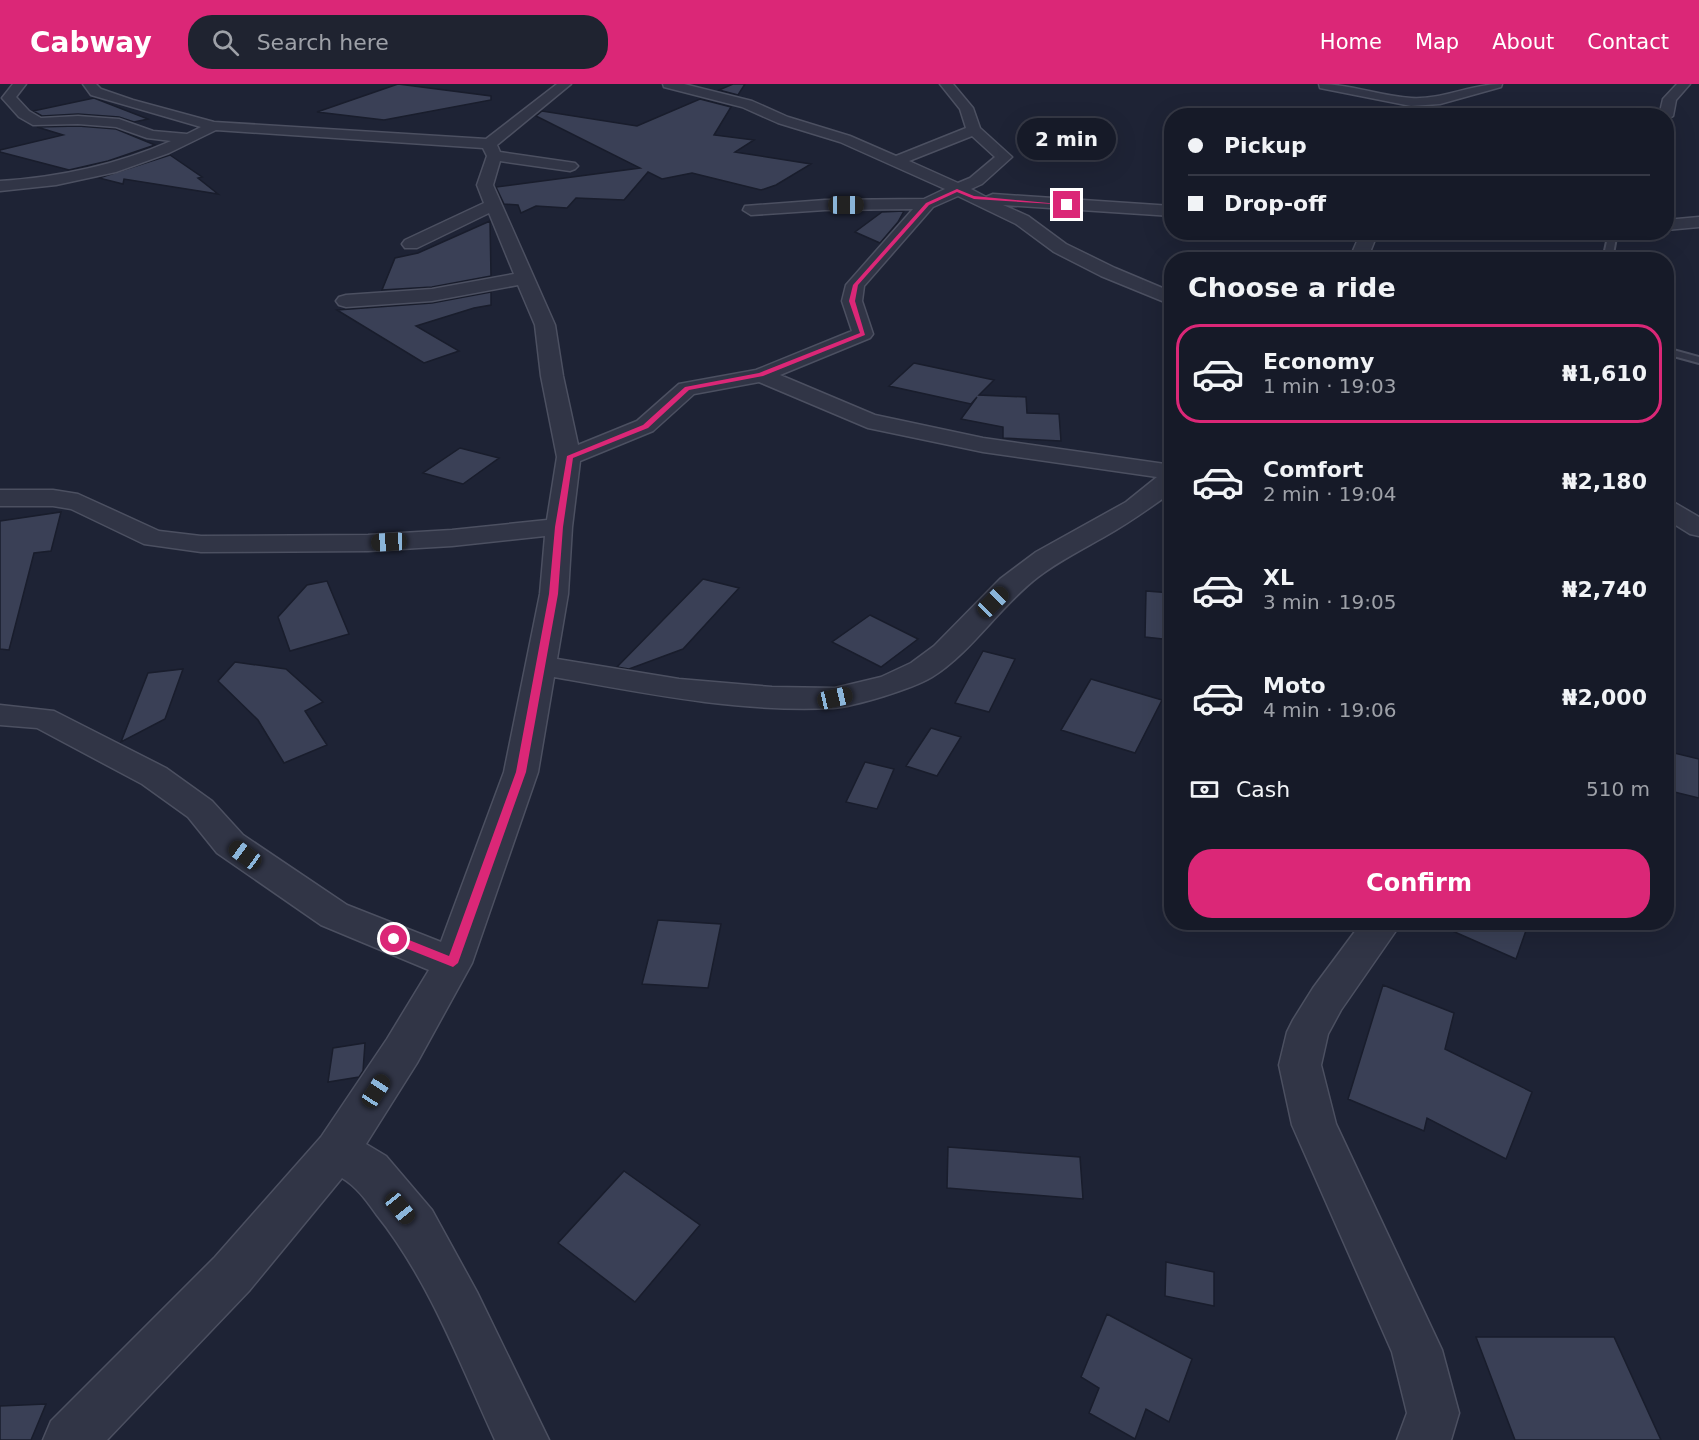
<!DOCTYPE html>
<html lang="en">
<head>
<meta charset="utf-8">
<style>
	body { margin:0; font-family:"DejaVu Sans",sans-serif; background:#1f2330; color:#f1f3f6; height:100vh; display:flex; flex-direction:column; font-size:22px; white-space:nowrap }
	* { box-sizing:border-box; margin:0 }
	p { font-size:20px; color:#9ea1a8 }
	.icon { flex:none; width:33px; height:33px; fill:none; stroke:currentColor; stroke-width:2; stroke-linecap:round; stroke-linejoin:round }
	.map { position:relative; flex:1; overflow:hidden }
	.side { position:absolute; left:1164px; top:168px; width:510px; height:678px; display:flex; flex-direction:column; background:#161a28; border-radius:24px; box-shadow:0 6px 24px #0002,0 0 0 2px #353845 }
	.side>* { flex:none }
	.banner { position:absolute; left:1164px; top:24px; width:510px; height:132px; border-radius:24px; box-shadow:0 6px 24px #0002,0 0 0 2px #353845; display:grid; align-content:center; height:132px; padding:0 24px; background:#161a28 }
	.end { position:absolute; width:27px; height:27px; margin:-14px; border:8px solid #db2777; background:#fff; box-shadow:0 0 0 3px #fff }
	.from { border-radius:50% }
	.bubble { position:absolute; height:42px; border-radius:21px; background:#161a28; box-shadow:0 6px 24px #0002,0 0 0 2px #353845; font-size:20px; font-weight:700; line-height:42px; text-align:center }
	.car { position:absolute; width:18px; height:36px; margin:-18px -9px; border-radius:8px; box-shadow:0 0 4px 2px #0007; background:linear-gradient(#222 24%,#8ab4d8 0 40%,#222 0 76%,#8ab4d8 0 86%,#222 0) }
	.banner b { display:flex; align-items:center; gap:21px; height:57px; font-size:22px }
	.banner b+b { border-top:2px solid #353845 }
	.banner i { width:15px; height:15px; background:#f1f3f6 }
	ul { padding:0; list-style:none }
	li { display:flex; align-items:center; gap:18px; height:99px; margin:0 12px 9px; padding:0 12px; border:3px solid transparent; border-radius:24px }
	li div { flex:1 }
	li b { display:block; font-size:22px }
	li em { font-style:normal; font-weight:700 }
	li.on { border-color:#db2777 }
	li>.icon { width:54px; height:54px; stroke-width:1.5 }
	h2 { padding:0 24px; font-size:27px; line-height:72px }
	.pay { display:flex; align-items:center; gap:15px; height:66px; padding:0 24px; font-size:22px }
	.pay p { margin-inline-start:auto }
	.button { display:flex; gap:12px; margin-top:auto; padding:12px 24px }
	.button a { flex:1; height:69px; border-radius:24px; background:#db2777; color:#fff; font-size:24px; font-weight:700; line-height:69px; text-align:center }
	header { display:flex; align-items:center; gap:36px; box-sizing:border-box; height:84px; padding:0 30px; background:#db2777; color:#fff }
	header strong { font-size:28px }
	nav { display:flex; gap:33px; margin-inline-start:auto; font-size:21px }
	.search { width:420px; height:54px; background:#1f2330; display:flex; align-items:center; gap:15px; box-sizing:border-box; padding:0 21px; border-radius:24px; color:#9ea1a8; font-size:22px }
	.map>svg:first-child { display:block }
	.building { fill:#3a4056; stroke:#191d2c; stroke-width:1.5 }
	.lines { fill:none; stroke-linecap:round; stroke-linejoin:round }
	.lane-casing { stroke:#4c5061; stroke-width:4 }
	.street-casing { stroke:#4c5061; stroke-width:3 }
	.lane { fill:#313546; fill-rule:evenodd }
	.street { fill:#313546; fill-rule:evenodd }
	.route { fill:#db2777 }
</style>
</head>
<body>
<header>
<strong>Cabway</strong>
<div class="search"><svg class="icon" aria-label="search" viewBox="0 0 24 24"><circle cx="10" cy="10" r="6"/><path d="M15 15l6 6"/></svg>Search here</div>
<nav><a>Home</a><a>Map</a><a>About</a><a>Contact</a></nav>
</header>
<div class="map">
<svg width="1699" height="1356" viewBox="0 0 1699 1356">
	<rect width="100%" height="100%" fill="#1e2335"/>
	<path class="building" d="M398,0L491,12V16L384,36L317,28Z
		M733,0H745L738,11L719,6Z
		M94,14L148,35L134,38L119,33L78,30L42,32L33,27Z
		M700,15L731,23L714,51L754,56L735,68L811,80L776,101L761,106L692,89L662,95L648,88L624,116L576,114L567,124L536,122L521,129L518,121L504,120L496,103L640,84L536,32L542,27L637,42Z
		M78,42L116,45L155,61L108,77L69,86L0,68V66L63,51L37,43Z
		M170,71L202,93L198,94L218,110L124,95L123,100L99,94Z
		M904,127L898,138L880,159L855,148L882,128Z
		M490,137L491,192L432,203L382,206L395,174L418,169Z
		M491,208V221L474,224L416,242L459,267L424,279L337,226L432,219Z
		M914,279L994,296L979,311L1026,313L1027,329L1059,330L1061,357L1003,354V343L961,335L977,313L971,320L889,302Z
		M460,364L499,374L463,400L423,389Z
		M61,428L51,467L34,469L9,566L0,565V437Z
		M703,495L739,504L683,565L629,585L617,583Z
		M327,497L349,550L290,567L278,533L307,501Z
		M1146,507L1172,509V556L1145,553Z
		M870,531L918,555L881,583L832,558Z
		M983,567L1015,575L989,628L955,619Z
		M235,578L286,585L323,618L305,627L327,661L284,679L258,636L218,597Z
		M183,585L165,635L121,658L148,589Z
		M1091,595L1162,616L1135,669L1061,646Z
		M931,644L961,653L937,692L906,682Z
		M1666,667L1699,675V714L1666,706Z
		M865,678L894,685L877,725L846,718Z
		M658,836L721,840L708,904L642,900Z
		M1432,838H1529L1516,875Z
		M1383,901L1454,929L1445,965L1532,1008L1506,1075L1427,1034L1424,1047L1348,1015Z
		M365,959L363,987L359,993L328,998L333,964Z
		M948,1063L1080,1073L1083,1115L947,1104Z
		M624,1087L700,1141L635,1218L558,1159Z
		M1166,1178L1214,1188V1222L1165,1212Z
		M1107,1230L1192,1275L1169,1338L1146,1325L1135,1355L1089,1329L1099,1304L1081,1293Z
		M1476,1253H1614L1661,1356H1515Z
		M46,1320L31,1356H0V1322Z"/>
	<g class="lines">
		<g class="lane-casing">
			<path id="lane" d="M1609,148H1617L1612,176H1603Z
				M1666,264L1699,273V279L1666,270Z"/>
		</g>
		<g class="street-casing">
			<path id="street" d="M13,0H26L16,13L29,27L41,34L78,32L119,35L153,47L187,50L201,43L91,11L83,0H96L101,5L133,16L214,38L486,55L557,0H571L497,61L500,68L575,79L578,82L575,85L570,87L500,77L493,101L555,241L563,292L578,361L637,337L679,300L756,286L852,247L842,217L846,201L913,125L825,126L751,131L743,126L745,122L825,116L924,115L945,105L840,58L778,39L742,23L664,3L663,0H684L752,17L788,33L850,52L896,72L966,44L960,25L940,0H953L973,24L980,44L1012,73L982,100L971,105L986,113L993,110L1172,122V132L1003,121L1028,132L1066,160L1115,184L1172,208V221L1101,192L1054,168L1016,140L958,112L933,123L864,202L862,217L873,250L870,254L780,291L875,331L983,354L1172,381V408C1150,424 1127,440 1104,453C1081,466 1059,477 1038,493C1000,522 971,569 932,593C912,605 856,622 833,624C742,629 643,609 554,593L538,688L472,879L417,979L366,1060L386,1072L432,1126L477,1208L549,1356H495C460,1280 429,1196 376,1130C366,1116 357,1103 342,1094L249,1207L107,1356H43L51,1337L215,1173L321,1053L387,955L429,886L321,841L217,769L188,733L142,700L37,644L0,641V621L54,627L166,684L212,717L243,751L347,821L441,858L504,688L540,510L545,452L452,462L368,467L201,468L144,460L71,425L53,422H0V406H53L78,410L159,447L201,452L368,451L452,446L547,436L557,373L541,292L535,241L518,201L432,217L346,223L339,221L336,217L339,213L346,211L432,205L514,190L489,129L417,164H405L402,160L405,156L484,119L477,101L487,72L483,64L216,46L169,69L116,88L56,101L0,107V97C60,93 116,81 171,57L147,54L116,43L78,40L33,41L19,33L2,14ZM972,52L995,73L970,94L958,99L909,77ZM759,298L868,344L983,368L1157,393L1126,418L1036,468L1000,495L934,562L911,579L881,593L835,604L772,603L679,595L557,575L568,510L572,443L580,377L653,347L694,310Z
				M1319,0C1351,0 1380,12 1411,14C1442,16 1471,0 1502,0L1501,3L1440,20L1411,22L1325,5L1320,4Z
				M1677,0H1690L1676,16L1673,32L1666,36V32H1659L1663,15Z
				M1699,133V143L1666,146V136Z
				M1361,148H1378L1367,176H1349Z
				M1666,416L1675,419L1699,433V452L1690,450L1666,435Z
				M1362,838H1402L1341,926L1328,950L1321,981L1336,1040L1442,1266L1459,1329L1451,1356H1397L1407,1329L1392,1268L1292,1041L1279,981L1287,948L1293,936L1313,904Z"/>
		</g>
		<use href="#lane" class="lane"/>
		<use href="#street" class="street"/>
	</g>
	<path class="route" d="M957,105L974,112L1070,121L974,115L957,108L929,121L858,201L855,217L865,251L763,292L689,306L648,344L573,374L563,443L558,510L526,688L458,879L453,883L390,858V852L394,850L449,872L516,688L549,510L555,443L567,372L643,341L685,303L759,289L860,249L849,217L853,201L926,119Z"/>
</svg>
<i class="end from" style="left:394px;top:855px"></i>
<i class="end" style="left:1067px;top:121px"></i>
<div class="bubble" style="left:1017px;top:34px;width:99px">2 min</div>
<i class="car" style="left:846px;top:121px;rotate:90deg"></i>
<i class="car" style="left:389px;top:458px;rotate:267deg"></i>
<i class="car" style="left:993px;top:518px;rotate:45deg"></i>
<i class="car" style="left:835px;top:614px;rotate:77deg"></i>
<i class="car" style="left:245px;top:771px;rotate:306deg"></i>
<i class="car" style="left:376px;top:1007px;rotate:33deg"></i>
<i class="car" style="left:400px;top:1124px;rotate:141deg"></i>
<div class="banner">
<b><i class="from"></i>Pickup</b>
<b><i></i>Drop-off</b>
</div>
<section class="side">
<h2>Choose a ride</h2>
<ul>
<li class="on"><svg class="icon" aria-label="car" viewBox="0 0 24 24"><path d="M5 17H2v-5l4-1 3-4h7l3 4 3 1v5h-3M9 17h6M6 11h13"/><circle cx="7" cy="17" r="2"/><circle cx="17" cy="17" r="2"/></svg><div><b>Economy</b><p>1 min · 19:03</p></div><em>₦1,610</em></li>
<li><svg class="icon" aria-label="car" viewBox="0 0 24 24"><path d="M5 17H2v-5l4-1 3-4h7l3 4 3 1v5h-3M9 17h6M6 11h13"/><circle cx="7" cy="17" r="2"/><circle cx="17" cy="17" r="2"/></svg><div><b>Comfort</b><p>2 min · 19:04</p></div><em>₦2,180</em></li>
<li><svg class="icon" aria-label="car" viewBox="0 0 24 24"><path d="M5 17H2v-5l4-1 3-4h7l3 4 3 1v5h-3M9 17h6M6 11h13"/><circle cx="7" cy="17" r="2"/><circle cx="17" cy="17" r="2"/></svg><div><b>XL</b><p>3 min · 19:05</p></div><em>₦2,740</em></li>
<li><svg class="icon" aria-label="car" viewBox="0 0 24 24"><path d="M5 17H2v-5l4-1 3-4h7l3 4 3 1v5h-3M9 17h6M6 11h13"/><circle cx="7" cy="17" r="2"/><circle cx="17" cy="17" r="2"/></svg><div><b>Moto</b><p>4 min · 19:06</p></div><em>₦2,000</em></li>
</ul>
<div class="pay"><svg class="icon" aria-label="cash" viewBox="0 0 24 24"><path d="M3 7h18v10H3z"/><circle cx="12" cy="12" r="2"/></svg>Cash<p>510 m</p></div>
<div class="button"><a>Confirm</a></div>
</section>
</div>
</body>
</html>
